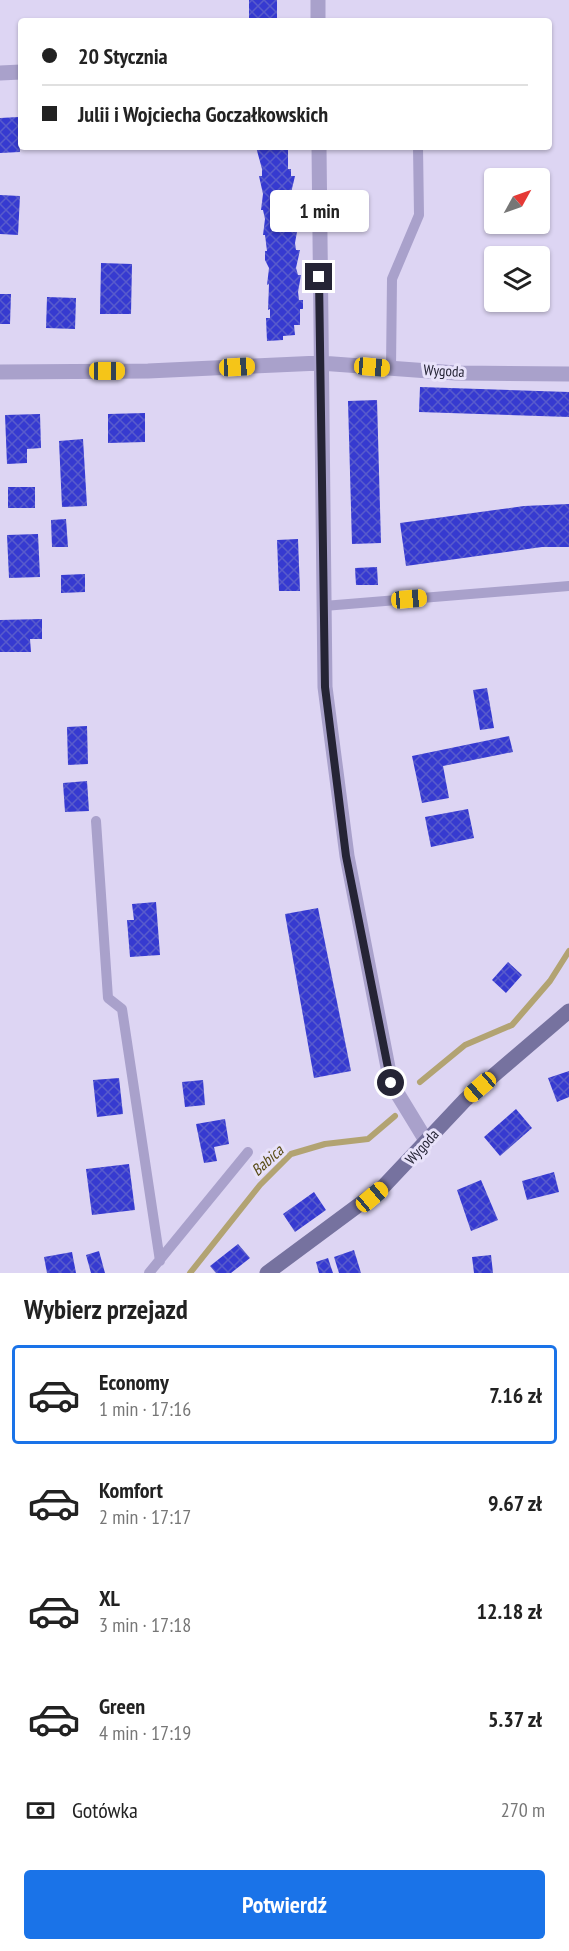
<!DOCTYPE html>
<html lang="pl">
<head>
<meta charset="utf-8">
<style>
	body { margin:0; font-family:"PT Sans Narrow",sans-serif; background:#f2f2f2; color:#222; height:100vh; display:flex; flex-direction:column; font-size:22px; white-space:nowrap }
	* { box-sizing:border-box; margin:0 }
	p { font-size:20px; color:#767676 }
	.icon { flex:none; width:33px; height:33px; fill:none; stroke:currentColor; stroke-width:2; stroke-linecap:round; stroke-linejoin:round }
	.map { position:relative; height:1273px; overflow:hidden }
	.side { display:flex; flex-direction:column; background:#fff; flex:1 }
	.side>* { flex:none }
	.banner { position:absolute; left:18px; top:18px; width:534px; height:132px; border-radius:6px; box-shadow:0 2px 4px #0004; display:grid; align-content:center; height:132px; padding:0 24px; background:#fff }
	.needle { width:39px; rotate:50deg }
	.controls { position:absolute; left:484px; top:168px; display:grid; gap:12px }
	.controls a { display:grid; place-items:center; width:66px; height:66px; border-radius:6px; background:#fff; box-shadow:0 2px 4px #0004; font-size:30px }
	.end { position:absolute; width:27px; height:27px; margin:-14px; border:8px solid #252435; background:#fff; box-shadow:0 0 0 3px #fff }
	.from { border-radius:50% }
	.bubble { position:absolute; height:42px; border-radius:6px; background:#fff; box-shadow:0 2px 4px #0004; font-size:20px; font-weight:800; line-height:42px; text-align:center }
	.car { position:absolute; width:18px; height:36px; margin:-18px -9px; border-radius:8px; box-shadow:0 0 4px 2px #0007; background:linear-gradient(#f5c518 24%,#345 0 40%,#f5c518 0 76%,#345 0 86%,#f5c518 0) }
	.banner b { display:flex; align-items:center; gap:21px; height:57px; font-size:22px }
	.banner b+b { border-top:2px solid #e0e0e0 }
	.banner i { width:15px; height:15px; background:#222 }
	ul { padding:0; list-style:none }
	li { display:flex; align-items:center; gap:18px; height:99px; margin:0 12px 9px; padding:0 12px; border:3px solid transparent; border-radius:6px }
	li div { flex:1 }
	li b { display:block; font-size:22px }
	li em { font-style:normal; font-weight:800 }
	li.active { border-color:#1a73e8 }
	li>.icon { width:54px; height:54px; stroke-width:1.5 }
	h2 { padding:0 24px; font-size:27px; line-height:72px }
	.pay { display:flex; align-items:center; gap:15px; height:66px; padding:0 24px; font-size:22px }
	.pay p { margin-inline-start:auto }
	.button { display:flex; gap:12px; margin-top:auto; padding:12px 24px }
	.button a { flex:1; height:69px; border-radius:6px; background:#1a73e8; color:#fff; font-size:24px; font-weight:800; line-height:69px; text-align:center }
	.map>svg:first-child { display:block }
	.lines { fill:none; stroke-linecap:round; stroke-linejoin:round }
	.stream { stroke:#b2a372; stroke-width:6 }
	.building { fill:url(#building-cross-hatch) }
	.lane { stroke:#a9a1cb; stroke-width:10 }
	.street { stroke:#a9a1cb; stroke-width:15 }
	.secondary { stroke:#76729f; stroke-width:15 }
	.route { stroke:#252435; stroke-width:8 }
	.labels { text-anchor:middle; stroke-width:6; stroke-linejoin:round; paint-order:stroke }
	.street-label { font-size:15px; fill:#252435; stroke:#e8e2fa }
	.water-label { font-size:16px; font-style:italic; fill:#594c17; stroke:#e8e2fa }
</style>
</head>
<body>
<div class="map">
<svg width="569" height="1273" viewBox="0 0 569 1273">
	<defs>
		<pattern id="building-cross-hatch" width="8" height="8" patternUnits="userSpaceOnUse" patternTransform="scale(1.5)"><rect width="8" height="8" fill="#363ad0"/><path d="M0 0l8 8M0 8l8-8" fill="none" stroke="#585bcc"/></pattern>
	</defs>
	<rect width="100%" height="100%" fill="#ddd5f3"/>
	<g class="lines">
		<path class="stream" d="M420,1082L465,1045L512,1025L550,981L569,951
			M190,1273L260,1185L291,1154L325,1144L368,1139L395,1116"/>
	</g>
	<path class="building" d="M249,0H277V21H249Z
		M19,117L20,152L0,153V118Z
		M256,147H288V169H291V176H295L291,193L292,201L296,200L293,218L294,226H298L295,243L296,250H300L296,268L298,275H301L298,292L299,300H303V309H300V325H294L295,335L283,336V340L267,341L266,318H270V309L268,310L269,284L267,285L269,268L265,260V251H267L265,235H263L265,219L263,210H261L263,194L259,176H262V169Z
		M0,195L20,196L18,235L0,234Z
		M101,263L132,264L131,314H100Z
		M0,294H11L10,324H0Z
		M47,297L76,298L75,329L46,328Z
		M420,387L569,392V417L419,412Z
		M377,400L381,543L352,544L348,401Z
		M145,413V442L108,443V414Z
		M40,414L41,448L27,449V463L7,464L5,415Z
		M83,439L87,506L62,507L59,441Z
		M8,487H35V508H8Z
		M569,504V547H542L406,566L400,523L524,506Z
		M66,519L68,547H52L51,520Z
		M38,534L40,577L9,578L7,535Z
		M298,539L300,591H279L277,540Z
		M377,567L378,585H356L355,568Z
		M85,574V592L61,593V575Z
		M42,619V639H30L31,652H0V620Z
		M487,688L494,728L480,730L473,690Z
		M87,726L88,764L68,765L67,727Z
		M509,736L513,752L443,766L449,798L422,803L412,756Z
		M87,781L89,811L65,812L63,783Z
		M468,809L474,838L431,847L425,817Z
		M156,902L160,955L130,957L127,920H134L132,904Z
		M318,908L351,1071L314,1078L285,914Z
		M508,962L522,975L506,993L492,980Z
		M569,1071V1097L557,1102L548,1078Z
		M119,1078L123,1114L97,1117L93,1080Z
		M203,1080L205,1105L185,1107L182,1082Z
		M516,1109L532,1128L500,1156L484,1137Z
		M225,1119L229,1144L214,1147L217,1161L204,1163L196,1124Z
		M129,1164L135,1210L92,1215L86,1169Z
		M554,1172L559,1192L527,1200L522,1181Z
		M481,1180L498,1220L471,1231L457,1190Z
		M314,1192L326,1210L295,1232L283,1214Z
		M238,1244L250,1258L231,1273H216L210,1266Z
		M354,1250L361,1273H339L334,1257Z
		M99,1251L105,1273H91L86,1255Z
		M72,1252L76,1273H47L44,1257Z
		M491,1255L493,1273H474L472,1257Z
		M328,1258L333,1273H319L316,1262Z"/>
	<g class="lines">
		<path class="lane" d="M391,368L392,279L419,215L418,147
			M324,606L569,586
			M96,821L108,998L122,1009L160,1261
			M149,1273L248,1152"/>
		<path class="street" d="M318,0V21
			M0,73L21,72
			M319,147L325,687L347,856L391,1083L427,1142
			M0,372L148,371L320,363L456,373L569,374"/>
		<path class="secondary" d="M267,1273L383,1187L465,1100L569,1011"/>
	</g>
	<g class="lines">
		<path class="route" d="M319,277L325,687L346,856L391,1083"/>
	</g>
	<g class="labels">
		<g class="street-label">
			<text transform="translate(444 371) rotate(3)" y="5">Wygoda</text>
			<text transform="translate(422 1147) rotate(-48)" y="5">Wygoda</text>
		</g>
		<g class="water-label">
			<text transform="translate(267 1160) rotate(-42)" y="6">Babica</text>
		</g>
	</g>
</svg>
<div class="controls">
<a><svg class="needle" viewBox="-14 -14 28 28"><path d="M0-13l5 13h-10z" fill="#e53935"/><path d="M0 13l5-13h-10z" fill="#767676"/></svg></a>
<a><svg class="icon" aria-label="layers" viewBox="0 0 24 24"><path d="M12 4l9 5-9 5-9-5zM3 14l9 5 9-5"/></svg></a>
</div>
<i class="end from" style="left:391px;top:1083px"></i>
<i class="end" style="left:319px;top:277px"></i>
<div class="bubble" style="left:270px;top:190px;width:99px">1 min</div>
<i class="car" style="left:237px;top:367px;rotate:87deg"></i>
<i class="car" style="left:372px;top:367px;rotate:95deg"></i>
<i class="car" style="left:107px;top:371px;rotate:90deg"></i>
<i class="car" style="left:409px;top:599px;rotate:85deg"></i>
<i class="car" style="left:480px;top:1087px;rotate:229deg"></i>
<i class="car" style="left:372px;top:1197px;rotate:50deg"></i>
<div class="banner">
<b><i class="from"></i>20 Stycznia</b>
<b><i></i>Julii i Wojciecha Goczałkowskich</b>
</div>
</div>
<section class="side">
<h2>Wybierz przejazd</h2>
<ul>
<li class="active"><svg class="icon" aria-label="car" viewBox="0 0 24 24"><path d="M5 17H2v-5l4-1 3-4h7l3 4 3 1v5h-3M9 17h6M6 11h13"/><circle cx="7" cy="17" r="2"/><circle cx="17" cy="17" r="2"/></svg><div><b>Economy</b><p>1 min · 17:16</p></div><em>7.16 zł</em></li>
<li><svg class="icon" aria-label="car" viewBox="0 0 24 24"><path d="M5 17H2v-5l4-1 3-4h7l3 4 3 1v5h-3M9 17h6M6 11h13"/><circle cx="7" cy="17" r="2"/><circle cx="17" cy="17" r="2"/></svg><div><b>Komfort</b><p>2 min · 17:17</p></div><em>9.67 zł</em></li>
<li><svg class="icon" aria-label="car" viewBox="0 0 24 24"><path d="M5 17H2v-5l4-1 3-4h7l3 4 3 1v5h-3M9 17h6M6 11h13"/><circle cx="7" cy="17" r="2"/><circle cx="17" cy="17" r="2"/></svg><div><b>XL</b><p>3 min · 17:18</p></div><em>12.18 zł</em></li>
<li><svg class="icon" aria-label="car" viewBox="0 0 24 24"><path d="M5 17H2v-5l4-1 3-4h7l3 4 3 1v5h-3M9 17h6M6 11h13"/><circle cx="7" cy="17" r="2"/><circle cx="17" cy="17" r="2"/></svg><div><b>Green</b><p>4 min · 17:19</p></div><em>5.37 zł</em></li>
</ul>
<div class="pay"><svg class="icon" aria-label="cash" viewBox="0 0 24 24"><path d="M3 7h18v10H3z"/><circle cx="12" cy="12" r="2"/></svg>Gotówka<p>270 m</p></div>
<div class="button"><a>Potwierdź</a></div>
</section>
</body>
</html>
